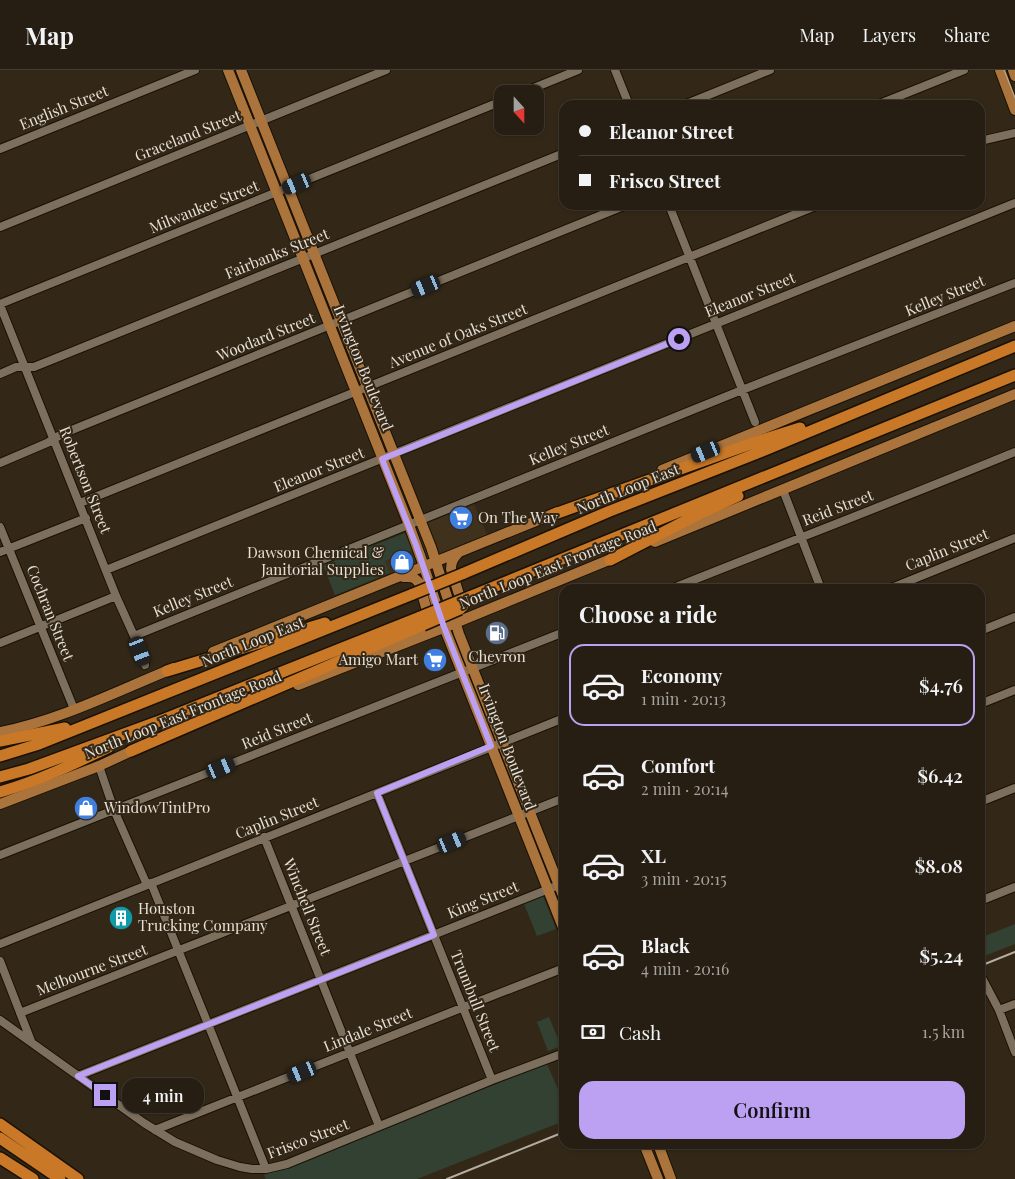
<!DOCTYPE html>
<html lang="en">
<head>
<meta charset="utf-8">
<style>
	body { margin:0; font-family:"Playfair Display",serif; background:#322b20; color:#f1f3f6; height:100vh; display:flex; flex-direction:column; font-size:19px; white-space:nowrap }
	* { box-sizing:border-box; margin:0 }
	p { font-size:16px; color:#a4a29f }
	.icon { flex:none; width:28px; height:28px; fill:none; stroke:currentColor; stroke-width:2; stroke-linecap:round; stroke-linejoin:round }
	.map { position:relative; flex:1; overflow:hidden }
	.panel { position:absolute; left:559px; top:514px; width:426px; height:565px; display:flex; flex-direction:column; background:#261e12; border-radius:15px; box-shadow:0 1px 4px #0004,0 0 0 1px #423c32 }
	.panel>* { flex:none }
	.hud { position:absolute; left:559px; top:30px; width:426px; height:110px; border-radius:15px; box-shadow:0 1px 4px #0004,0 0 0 1px #423c32; display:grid; align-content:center; height:110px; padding:0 20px; background:#261e12 }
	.needle { width:32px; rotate:159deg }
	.tools { position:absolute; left:494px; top:15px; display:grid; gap:10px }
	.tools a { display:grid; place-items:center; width:50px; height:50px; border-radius:10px; background:#261e12; box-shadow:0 1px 4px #0004,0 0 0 1px #423c32; font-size:25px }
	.end { position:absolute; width:22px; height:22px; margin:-11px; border:6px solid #bca0f2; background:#111; box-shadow:0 0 0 2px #111 }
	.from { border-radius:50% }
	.bubble { position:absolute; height:35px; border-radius:15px; background:#261e12; box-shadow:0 1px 4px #0004,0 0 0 1px #423c32; font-size:16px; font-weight:600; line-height:35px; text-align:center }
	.car { position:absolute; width:15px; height:30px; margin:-15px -8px; border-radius:6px; box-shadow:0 0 4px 1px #0007; background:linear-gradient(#222 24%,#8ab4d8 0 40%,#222 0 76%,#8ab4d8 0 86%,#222 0) }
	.hud b { display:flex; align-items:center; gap:18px; height:48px; font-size:19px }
	.hud b+b { border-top:1px solid #423c32 }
	.hud i { width:12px; height:12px; background:#f1f3f6 }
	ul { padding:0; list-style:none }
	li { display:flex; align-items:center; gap:15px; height:82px; margin:0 10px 8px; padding:0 10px; border:2px solid transparent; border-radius:15px }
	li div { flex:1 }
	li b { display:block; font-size:19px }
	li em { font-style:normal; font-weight:600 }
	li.selected { border-color:#bca0f2 }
	li>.icon { width:45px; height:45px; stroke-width:1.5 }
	h2 { padding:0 20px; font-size:22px; line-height:60px }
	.pay { display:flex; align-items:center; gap:12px; height:55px; padding:0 20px; font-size:19px }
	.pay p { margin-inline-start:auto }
	.cta { display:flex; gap:10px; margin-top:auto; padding:10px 20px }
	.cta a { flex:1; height:58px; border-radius:15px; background:#bca0f2; color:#111; font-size:20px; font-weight:600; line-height:58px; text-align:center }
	header { display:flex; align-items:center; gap:30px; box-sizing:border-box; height:70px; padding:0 25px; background:#261e12; border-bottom:1px solid #423c32 }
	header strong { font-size:24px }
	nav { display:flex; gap:28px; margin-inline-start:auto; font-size:18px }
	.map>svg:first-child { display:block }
	.built { fill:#3f311b }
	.green { fill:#324132 }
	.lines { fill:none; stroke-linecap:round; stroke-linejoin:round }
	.minor-casing { stroke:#1a1103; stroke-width:10 }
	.major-casing { stroke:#1a1103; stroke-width:12 }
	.highway-casing { stroke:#1a1103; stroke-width:14 }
	.minor { stroke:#7c6f5d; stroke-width:8 }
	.major { stroke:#aa743c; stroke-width:10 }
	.highway { stroke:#c87826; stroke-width:11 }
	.tram { stroke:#b6aea2; stroke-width:1 }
	.rail { stroke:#b6aea2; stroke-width:2 }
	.highway-bridge-casing { stroke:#1a1103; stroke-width:14; stroke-linecap:butt }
	.highway-bridge { stroke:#c87826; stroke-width:11 }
	.route { stroke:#bca0f2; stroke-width:6 }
	.labels { text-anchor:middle; stroke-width:4; stroke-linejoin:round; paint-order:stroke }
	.street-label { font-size:15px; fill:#e7e0d6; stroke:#332818 }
	.poi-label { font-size:15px; fill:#e7e0d6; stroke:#332818; text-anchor:start }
</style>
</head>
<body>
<header>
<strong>Map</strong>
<nav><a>Map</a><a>Layers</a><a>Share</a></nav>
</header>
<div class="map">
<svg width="1015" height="1109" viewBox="0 0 1015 1109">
	<rect width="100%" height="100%" fill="#332818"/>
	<path class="built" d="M474,434L488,467L391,506L385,491L412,480L405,462Z"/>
	<path class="green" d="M405,463L412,480L385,491L390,503L335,525L323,495Z
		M543,826L556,859L537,866L524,834Z
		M1015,854V874L987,885H980V868Z
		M549,947L561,976L548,981L537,952Z
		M547,994L564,1033V1051L417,1109H266L264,1105Z"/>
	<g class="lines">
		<g class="minor-casing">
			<path id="minor" d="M615,0L629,35
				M519,24L578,0
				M684,35L770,0
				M877,35L964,0
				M980,71L1015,63
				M0,79L195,0
				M669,135L755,352
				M0,157L386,0
				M0,234L502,31
				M0,235L116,526L134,566L145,595
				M0,304L16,297H34L564,83
				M0,393L47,373L62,364L626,135
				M783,420L821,519
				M80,433L818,135
				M0,457L74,639
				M0,482L86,448
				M106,500L1015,133
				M671,519C786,473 901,429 1015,382
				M889,519L1015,468
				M980,561L1015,547
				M134,566L742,320L1015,213
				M0,573L116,526
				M980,634L1015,620
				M99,696L114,740L147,815
				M377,723L492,1010
				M980,732L1015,718
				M264,767L379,1056
				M0,785L564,562
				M151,813L208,954L266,1099
				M980,831L1015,817
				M0,874L564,648
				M0,891L31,971
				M980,904L999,940L1015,982
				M999,940L1015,934
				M20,943L564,728
				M0,950L144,1053L175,1072L217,1090L240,1097L252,1099H266L287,1094L492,1010L564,983
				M78,1006L564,813
				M155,1060L464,937L564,898"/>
		</g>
		<g class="major-casing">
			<path id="major" d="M228,0L409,455L421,488L444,557L564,860
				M241,0L431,477L459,564L564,828
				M1000,0L1015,40
				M1013,0L1015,6
				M662,400L1015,256
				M655,472L1015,324
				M458,483C453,489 451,492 451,499L463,537
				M403,507C410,507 414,506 419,513L430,551
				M213,582L558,442
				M298,615L438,560L616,487
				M0,662C61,650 117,621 174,598
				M0,734L99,696L138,678
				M644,1074L658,1109
				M658,1074L671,1109"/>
		</g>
		<g class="highway-casing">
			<path id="highway" d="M552,445L753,373L800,358
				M610,490L695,446L738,426
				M462,504L610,441L765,380L1015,276
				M469,527L1015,305
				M167,601L325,553
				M0,671L65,658
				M131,681L423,555
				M0,686L39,674L413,524
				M0,707L29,699L157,652L420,547
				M0,722C38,711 74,694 109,677
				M0,1054L78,1109
				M0,1068L60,1109
				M0,1088L33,1109"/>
		</g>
		<use href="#minor" class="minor"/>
		<use href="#major" class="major"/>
		<use href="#highway" class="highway"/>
		<path class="tram" d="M1004,0L1015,28"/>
		<path class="rail" d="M980,896L1015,882
			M447,1109L564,1062"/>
		<g class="highway-bridge-casing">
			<path id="highway-bridge" d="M413,524L462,504
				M420,547L469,527
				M423,555L460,539"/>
		</g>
		<use href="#highway-bridge" class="highway-bridge"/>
	</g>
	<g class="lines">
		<path class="route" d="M105,1025L78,1006L434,865L377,723L491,676L444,557L416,475L382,389L679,269"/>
	</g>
	<defs>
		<g id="supermarket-disc" transform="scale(1.25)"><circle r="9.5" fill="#3f7fe0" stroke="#332818"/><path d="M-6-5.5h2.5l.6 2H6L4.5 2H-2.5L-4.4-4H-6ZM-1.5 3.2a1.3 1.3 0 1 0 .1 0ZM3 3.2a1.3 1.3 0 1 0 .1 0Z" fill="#fff"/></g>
		<g id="shop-disc" transform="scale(1.25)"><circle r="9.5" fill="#3f7fe0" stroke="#332818"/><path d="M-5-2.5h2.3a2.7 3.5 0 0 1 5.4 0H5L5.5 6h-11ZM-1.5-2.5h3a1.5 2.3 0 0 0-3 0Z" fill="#fff"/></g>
		<g id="fuel-disc" transform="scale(1.25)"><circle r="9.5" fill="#5c6f8a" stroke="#332818"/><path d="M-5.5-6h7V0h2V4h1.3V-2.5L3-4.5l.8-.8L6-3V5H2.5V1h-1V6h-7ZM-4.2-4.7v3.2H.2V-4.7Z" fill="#fff"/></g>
		<g id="building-disc" transform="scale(1.25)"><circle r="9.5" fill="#0f9aa8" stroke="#332818"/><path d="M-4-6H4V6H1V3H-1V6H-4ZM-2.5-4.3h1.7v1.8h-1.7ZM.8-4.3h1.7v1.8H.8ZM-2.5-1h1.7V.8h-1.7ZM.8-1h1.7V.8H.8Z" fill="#fff"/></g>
	</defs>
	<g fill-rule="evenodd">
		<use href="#supermarket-disc" x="461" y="448"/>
		<use href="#shop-disc" x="402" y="492"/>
		<use href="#fuel-disc" x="497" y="563"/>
		<use href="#supermarket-disc" x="435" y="590"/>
		<use href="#shop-disc" x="86" y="738"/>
		<use href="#building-disc" x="121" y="848"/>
	</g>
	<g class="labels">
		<g class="street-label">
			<text transform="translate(64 38) rotate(-22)" y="5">English Street</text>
			<text transform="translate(188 66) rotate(-22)" y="5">Graceland Street</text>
			<text transform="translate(204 137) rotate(-22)" y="5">Milwaukee Street</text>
			<text transform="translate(277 184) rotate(-22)" y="5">Fairbanks Street</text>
			<text transform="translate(750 225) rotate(-22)" y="5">Eleanor Street</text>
			<text transform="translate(945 226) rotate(-22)" y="5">Kelley Street</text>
			<text transform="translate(458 266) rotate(-22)" y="5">Avenue of Oaks Street</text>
			<text transform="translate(266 267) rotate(-22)" y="5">Woodard Street</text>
			<text transform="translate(363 298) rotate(68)" y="5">Irvington Boulevard</text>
			<text transform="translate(569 375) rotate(-22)" y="5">Kelley Street</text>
			<text transform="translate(319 400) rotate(-22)" y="5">Eleanor Street</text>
			<text transform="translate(85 410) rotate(68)" y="5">Robertson Street</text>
			<text transform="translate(628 419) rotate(-22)" y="5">North Loop East</text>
			<text transform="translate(838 438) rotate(-21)" y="5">Reid Street</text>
			<text transform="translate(947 480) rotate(-22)" y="5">Caplin Street</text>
			<text transform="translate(558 495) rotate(-22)" y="5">North Loop East Frontage Road</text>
			<text transform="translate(193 527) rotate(-22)" y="5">Kelley Street</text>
			<text transform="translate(50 543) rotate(68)" y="5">Cochran Street</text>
			<text transform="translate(253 572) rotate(-22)" y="5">North Loop East</text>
			<text transform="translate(183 645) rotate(-22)" y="5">North Loop East Frontage Road</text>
			<text transform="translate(277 661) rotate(-22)" y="5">Reid Street</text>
			<text transform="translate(507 677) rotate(69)" y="5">Irvington Boulevard</text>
			<text transform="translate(277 748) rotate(-22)" y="5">Caplin Street</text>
			<text transform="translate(483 830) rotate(-22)" y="5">King Street</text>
			<text transform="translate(307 837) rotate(68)" y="5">Winchell Street</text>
			<text transform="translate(92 900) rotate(-21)" y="5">Melbourne Street</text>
			<text transform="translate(475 931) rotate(68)" y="5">Trumbull Street</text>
			<text transform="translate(368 960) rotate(-22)" y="5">Lindale Street</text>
			<text transform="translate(308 1069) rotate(-21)" y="5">Frisco Street</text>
		</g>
		<g class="poi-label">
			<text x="478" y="453">On The Way</text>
			<text x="384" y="488" text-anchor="end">Dawson Chemical &amp;<tspan x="384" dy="17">Janitorial Supplies</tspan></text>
			<text x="497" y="592" text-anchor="middle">Chevron</text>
			<text x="418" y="595" text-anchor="end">Amigo Mart</text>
			<text x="104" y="743">WindowTintPro</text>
			<text x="138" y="844">Houston<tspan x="138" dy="17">Trucking Company</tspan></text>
		</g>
	</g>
</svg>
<div class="tools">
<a><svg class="needle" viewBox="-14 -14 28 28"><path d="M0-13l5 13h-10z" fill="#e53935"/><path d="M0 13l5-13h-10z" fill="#a4a29f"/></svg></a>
</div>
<i class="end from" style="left:679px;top:269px"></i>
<i class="end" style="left:105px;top:1025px"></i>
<div class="bubble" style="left:122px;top:1008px;width:82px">4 min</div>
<i class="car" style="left:297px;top:114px;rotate:248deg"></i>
<i class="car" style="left:426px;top:216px;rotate:248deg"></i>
<i class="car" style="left:706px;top:382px;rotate:248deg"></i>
<i class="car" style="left:140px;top:581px;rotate:159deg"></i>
<i class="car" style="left:221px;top:698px;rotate:68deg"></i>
<i class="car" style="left:452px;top:772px;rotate:68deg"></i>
<i class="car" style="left:302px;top:1002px;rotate:248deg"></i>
<div class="hud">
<b><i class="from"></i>Eleanor Street</b>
<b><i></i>Frisco Street</b>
</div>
<section class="panel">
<h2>Choose a ride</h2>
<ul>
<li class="selected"><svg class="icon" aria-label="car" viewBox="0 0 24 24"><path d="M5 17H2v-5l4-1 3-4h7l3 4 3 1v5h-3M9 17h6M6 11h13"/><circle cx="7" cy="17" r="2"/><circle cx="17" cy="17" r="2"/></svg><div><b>Economy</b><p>1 min · 20:13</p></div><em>$4.76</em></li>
<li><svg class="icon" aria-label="car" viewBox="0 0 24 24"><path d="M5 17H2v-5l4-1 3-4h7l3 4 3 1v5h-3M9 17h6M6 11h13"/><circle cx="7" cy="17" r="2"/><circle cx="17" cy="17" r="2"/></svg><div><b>Comfort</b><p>2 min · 20:14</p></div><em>$6.42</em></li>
<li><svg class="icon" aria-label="car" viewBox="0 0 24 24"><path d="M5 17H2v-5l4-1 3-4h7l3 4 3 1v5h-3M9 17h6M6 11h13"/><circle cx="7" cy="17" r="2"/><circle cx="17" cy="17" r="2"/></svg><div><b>XL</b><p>3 min · 20:15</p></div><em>$8.08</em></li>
<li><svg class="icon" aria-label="car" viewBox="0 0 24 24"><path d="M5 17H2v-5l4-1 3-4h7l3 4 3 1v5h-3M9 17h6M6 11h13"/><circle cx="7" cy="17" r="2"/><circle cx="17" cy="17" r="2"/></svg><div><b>Black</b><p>4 min · 20:16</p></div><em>$5.24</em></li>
</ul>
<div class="pay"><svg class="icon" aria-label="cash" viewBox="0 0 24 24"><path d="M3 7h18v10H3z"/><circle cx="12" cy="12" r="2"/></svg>Cash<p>1.5 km</p></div>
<div class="cta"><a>Confirm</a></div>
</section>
</div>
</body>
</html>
